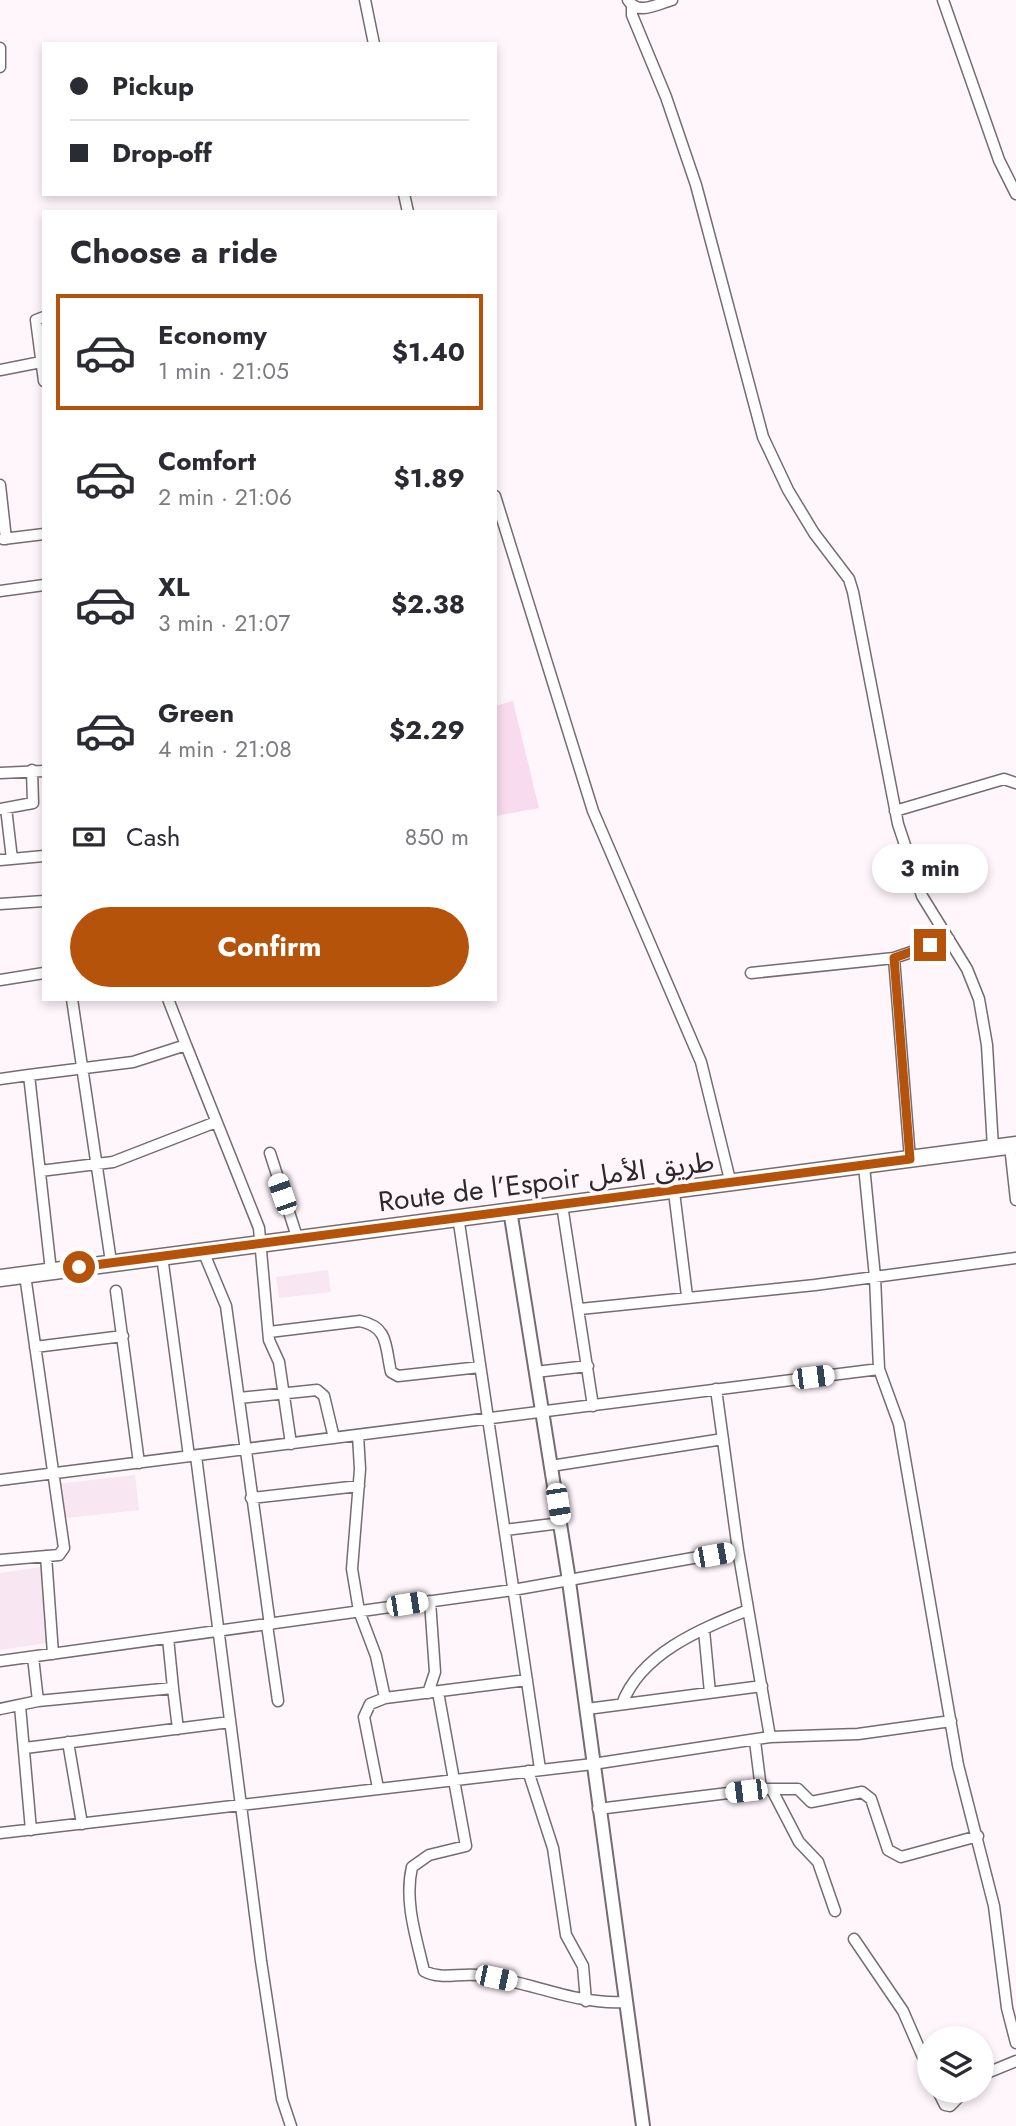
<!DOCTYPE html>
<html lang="en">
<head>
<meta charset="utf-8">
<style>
	body { margin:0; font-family:Jost,"Noto Sans Arabic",sans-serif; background:#f7f7f7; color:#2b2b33; height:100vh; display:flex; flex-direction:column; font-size:26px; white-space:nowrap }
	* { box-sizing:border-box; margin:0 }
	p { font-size:23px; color:#7c7c81 }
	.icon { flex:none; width:38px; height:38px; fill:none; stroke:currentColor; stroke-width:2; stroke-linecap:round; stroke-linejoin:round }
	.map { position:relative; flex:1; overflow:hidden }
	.drawer { position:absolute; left:42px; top:210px; width:455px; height:791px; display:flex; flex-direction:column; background:#fff; border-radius:0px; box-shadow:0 4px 10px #0003 }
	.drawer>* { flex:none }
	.banner { position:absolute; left:42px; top:42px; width:455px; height:154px; border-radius:0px; box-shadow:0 4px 10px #0003; display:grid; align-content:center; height:154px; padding:0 28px; background:#fff }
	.controls { position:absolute; left:917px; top:2026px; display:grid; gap:14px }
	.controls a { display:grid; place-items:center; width:77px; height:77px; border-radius:50%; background:#fff; box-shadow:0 4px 10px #0003; font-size:35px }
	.end { position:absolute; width:32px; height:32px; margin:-16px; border:9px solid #b45309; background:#fff; box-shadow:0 0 0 4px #fff }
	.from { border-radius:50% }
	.bubble { position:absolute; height:49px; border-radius:24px; background:#fff; box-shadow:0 4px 10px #0003; font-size:23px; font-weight:700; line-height:49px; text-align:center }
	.car { position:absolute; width:21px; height:42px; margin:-21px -10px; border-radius:9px; box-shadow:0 0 5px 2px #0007; background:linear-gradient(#fff 24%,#345 0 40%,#fff 0 76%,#345 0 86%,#fff 0) }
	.banner b { display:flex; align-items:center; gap:24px; height:66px; font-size:26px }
	.banner b+b { border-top:2px solid #e1e1e2 }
	.banner i { width:18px; height:18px; background:#2b2b33 }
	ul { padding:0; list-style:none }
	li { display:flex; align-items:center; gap:21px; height:116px; margin:0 14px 10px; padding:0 14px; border:4px solid transparent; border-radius:0px }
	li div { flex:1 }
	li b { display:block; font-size:26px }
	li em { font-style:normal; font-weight:700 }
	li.current { border-color:#b45309 }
	li>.icon { width:63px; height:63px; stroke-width:1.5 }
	h2 { padding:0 28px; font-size:32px; line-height:84px }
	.pay { display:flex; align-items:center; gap:18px; height:77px; padding:0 28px; font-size:26px }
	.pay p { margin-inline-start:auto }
	.action { display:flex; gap:14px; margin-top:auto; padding:14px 28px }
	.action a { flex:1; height:80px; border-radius:42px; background:#b45309; color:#fff; font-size:28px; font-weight:700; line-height:80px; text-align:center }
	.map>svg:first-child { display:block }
	.built { fill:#f8e6f2 }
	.green { fill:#f8dbef }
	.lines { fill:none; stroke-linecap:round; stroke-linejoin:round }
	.minor-casing { stroke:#756c72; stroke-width:13 }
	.tertiary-casing { stroke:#756c72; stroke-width:16 }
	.trunk-casing { stroke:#756c72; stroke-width:19 }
	.minor { stroke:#fff; stroke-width:10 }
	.tertiary { stroke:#fff; stroke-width:12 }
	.trunk { stroke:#fff; stroke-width:16 }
	.route { stroke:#b45309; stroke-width:9 }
	.labels { text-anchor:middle; stroke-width:7; stroke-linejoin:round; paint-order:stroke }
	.street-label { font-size:28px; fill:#2d282b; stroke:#fff6fc }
</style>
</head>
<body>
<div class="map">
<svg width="1016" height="2126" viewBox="0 0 1016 2126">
	<rect width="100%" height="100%" fill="#fff6fc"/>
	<path class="built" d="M328,1270L331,1292L279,1298L276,1277Z
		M135,1475L139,1510L65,1518L57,1484Z
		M48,1566L59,1641L0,1650V1573Z"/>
	<path class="green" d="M513,701L539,808L495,816V706Z"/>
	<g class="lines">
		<g class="minor-casing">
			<path id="minor" d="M365,0L374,44
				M628,0C638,16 657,4 672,0
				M943,0L999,160L1016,194
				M632,7V15L666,97L696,185L763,437L788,490L814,533L849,579L853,592L898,824L922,896L967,969L979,999L987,1045L993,1148
				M0,48V67
				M404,194L408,212
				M44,317L36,320L44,381
				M0,370L41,362
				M0,485L6,539
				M495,496L593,811L701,1062L731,1184
				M3,539L44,534
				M0,591L44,585
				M0,773L44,771
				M6,808L12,859
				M0,809L33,803L32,770
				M895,811L1004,779L1016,783
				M0,860L44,856
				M0,904L44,901
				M894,958L910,1159
				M751,973L894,958L949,939
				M0,980L44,973
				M72,999L110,1255
				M168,999L186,1045
				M29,1075L133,1062L186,1045L259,1228L269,1340L279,1362L291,1444
				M0,1079L29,1075L51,1271
				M1010,1146L1016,1200
				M270,1153L298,1240
				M864,1166L875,1277L879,1369L899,1424L958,1765L994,1906L1007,2008L1016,2043
				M40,1171L113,1162L216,1122
				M674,1192L687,1296
				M562,1205L593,1406
				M458,1216L540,1769
				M203,1251L226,1306L270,1625
				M162,1256L189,1456
				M116,1291L139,1463
				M580,1309L815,1285L1016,1258
				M269,1332L360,1321C389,1327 385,1346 391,1372L398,1376L480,1367
				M35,1347L123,1336
				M535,1372L588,1366
				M239,1398L317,1390L324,1396L334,1438
				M358,1435L360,1469L352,1569L359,1611L376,1656L385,1698
				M196,1456L261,1961L282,2099L291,2126
				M551,1466L723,1439
				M0,1480L879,1369
				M251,1498L359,1486
				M505,1530L561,1523
				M46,1556L53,1654
				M0,1560L59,1555L64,1548L25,1275
				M267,1625L278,1701
				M704,1630L710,1693
				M168,1638L173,1688
				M33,1657L38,1701
				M0,1661L513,1590L738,1550L716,1389
				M438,1692L466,1846L429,1855L412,1867C404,1901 416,1937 424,1971C441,1980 458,1973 477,1975C527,1980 574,2005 624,2002
				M428,1693L435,1672L430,1601
				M622,1704C641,1653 701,1629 748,1610
				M20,1706L31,1830
				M0,1709L38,1701L173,1688L178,1729
				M587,1709L762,1686
				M770,1737L858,1734L951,1721
				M755,1741L761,1789
				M68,1742L82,1824
				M25,1748L230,1722
				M528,1771L553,1848L566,1935L583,1966L586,2001
				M378,1788L364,1717L370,1704L385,1698L527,1680
				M772,1790L799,1842L818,1862L835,1911
				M598,1809L761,1789H798L811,1802L862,1792L871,1799L888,1850L901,1857L978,1836
				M0,1833L593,1764L770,1737L738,1550
				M854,1939L903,2011L929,2071
				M982,2075L1016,2061
				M938,2091L945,2105L950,2106L965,2091"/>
		</g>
		<g class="tertiary-casing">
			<path id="tertiary" d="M510,1210L568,1574L643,2126"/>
		</g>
		<g class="trunk-casing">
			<path id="trunk" d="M0,1278L1016,1145"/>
		</g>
		<use href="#minor" class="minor"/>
		<use href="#tertiary" class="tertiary"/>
		<use href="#trunk" class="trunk"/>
	</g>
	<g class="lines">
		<path class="route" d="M79,1267L910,1159L894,958L930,945"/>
	</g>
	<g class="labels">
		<g class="street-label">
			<text transform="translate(546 1181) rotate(-7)" y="10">Route de l’Espoir طريق الأمل</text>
		</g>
	</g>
</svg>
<div class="controls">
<a><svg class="icon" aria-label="layers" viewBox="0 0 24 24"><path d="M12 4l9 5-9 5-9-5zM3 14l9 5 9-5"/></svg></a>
</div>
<i class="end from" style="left:79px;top:1267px"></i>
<i class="end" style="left:930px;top:945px"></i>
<div class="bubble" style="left:872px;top:844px;width:116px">3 min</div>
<i class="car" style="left:282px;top:1194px;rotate:341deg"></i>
<i class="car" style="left:813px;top:1377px;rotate:83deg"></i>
<i class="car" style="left:558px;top:1504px;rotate:171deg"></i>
<i class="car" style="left:714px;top:1555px;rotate:80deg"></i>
<i class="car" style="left:407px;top:1604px;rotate:81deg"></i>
<i class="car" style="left:746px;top:1791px;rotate:263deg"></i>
<i class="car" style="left:496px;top:1978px;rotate:102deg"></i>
<div class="banner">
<b><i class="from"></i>Pickup</b>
<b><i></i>Drop-off</b>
</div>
<section class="drawer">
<h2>Choose a ride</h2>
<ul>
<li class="current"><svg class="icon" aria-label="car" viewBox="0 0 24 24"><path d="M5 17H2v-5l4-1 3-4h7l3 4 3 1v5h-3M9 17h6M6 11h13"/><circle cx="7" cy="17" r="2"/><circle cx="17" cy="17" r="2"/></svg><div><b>Economy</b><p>1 min · 21:05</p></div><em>$1.40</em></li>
<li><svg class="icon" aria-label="car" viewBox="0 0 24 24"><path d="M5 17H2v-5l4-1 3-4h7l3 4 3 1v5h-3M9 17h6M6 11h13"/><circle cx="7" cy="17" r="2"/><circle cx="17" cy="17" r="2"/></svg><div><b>Comfort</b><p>2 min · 21:06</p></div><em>$1.89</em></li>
<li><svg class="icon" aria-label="car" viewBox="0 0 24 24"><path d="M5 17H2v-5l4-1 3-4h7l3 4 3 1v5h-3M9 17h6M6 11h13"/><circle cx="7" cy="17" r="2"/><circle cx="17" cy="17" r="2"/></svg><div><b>XL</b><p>3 min · 21:07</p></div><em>$2.38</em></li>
<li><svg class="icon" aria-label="car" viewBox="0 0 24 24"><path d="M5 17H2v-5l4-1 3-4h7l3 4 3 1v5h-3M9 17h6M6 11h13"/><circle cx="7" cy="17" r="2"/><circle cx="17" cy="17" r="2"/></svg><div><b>Green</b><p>4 min · 21:08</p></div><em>$2.29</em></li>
</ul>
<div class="pay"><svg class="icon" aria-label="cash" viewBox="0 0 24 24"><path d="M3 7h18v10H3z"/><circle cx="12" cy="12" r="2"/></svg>Cash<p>850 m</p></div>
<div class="action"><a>Confirm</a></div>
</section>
</div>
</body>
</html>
